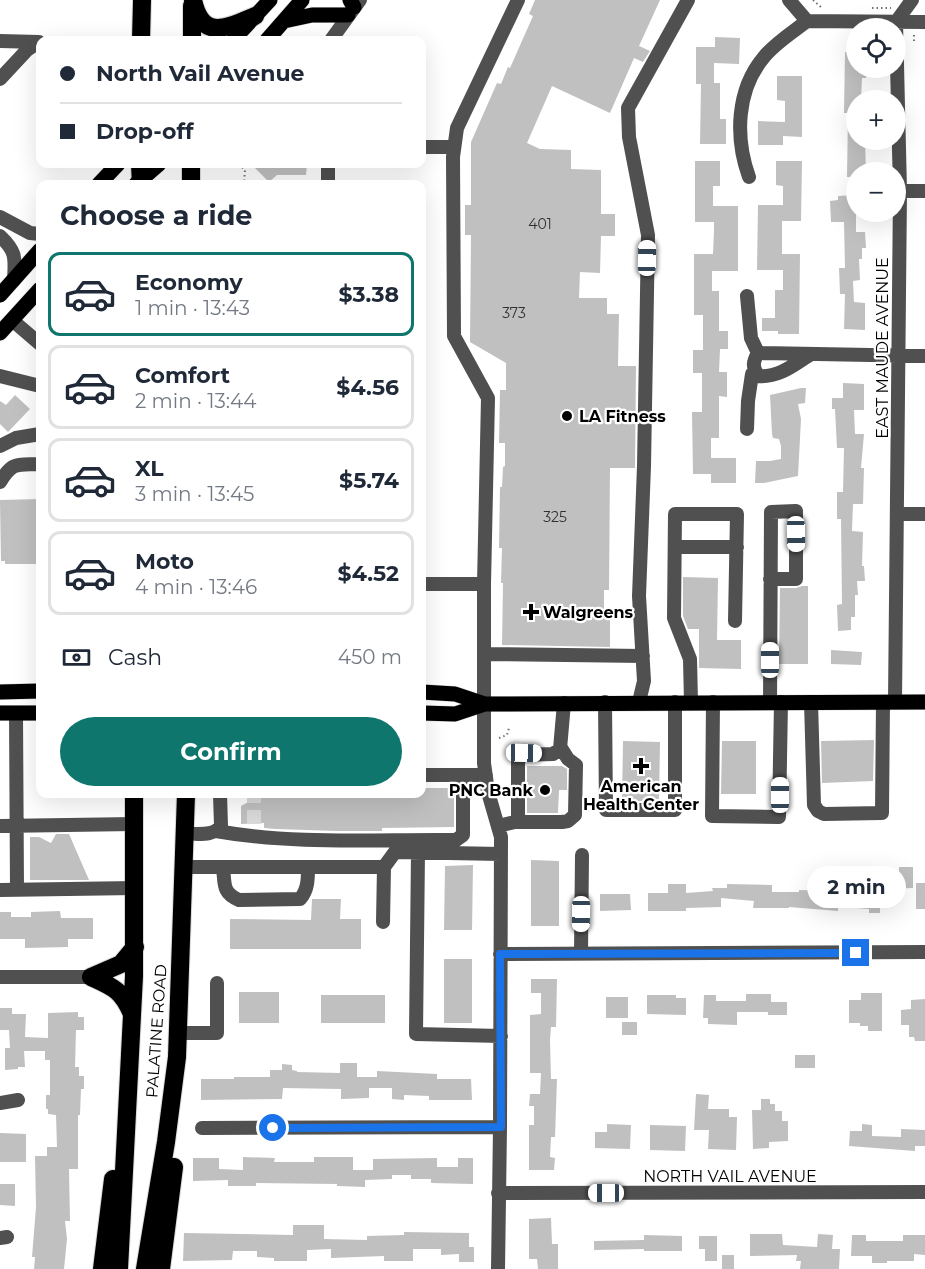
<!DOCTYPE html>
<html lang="en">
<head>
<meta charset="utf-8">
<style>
	body { margin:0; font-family:Montserrat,sans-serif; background:#f2f2f3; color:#1f2937; height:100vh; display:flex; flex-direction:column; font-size:22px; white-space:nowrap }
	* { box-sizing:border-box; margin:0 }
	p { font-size:20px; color:#747a83 }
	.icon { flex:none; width:33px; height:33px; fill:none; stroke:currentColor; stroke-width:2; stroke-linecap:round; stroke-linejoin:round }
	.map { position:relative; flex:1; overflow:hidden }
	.drawer { position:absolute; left:36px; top:180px; width:390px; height:618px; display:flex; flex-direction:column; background:#fff; border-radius:12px; box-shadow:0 6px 24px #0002 }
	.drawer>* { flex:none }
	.top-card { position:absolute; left:36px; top:36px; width:390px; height:132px; border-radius:12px; box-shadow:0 6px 24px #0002; display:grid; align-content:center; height:132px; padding:0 24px; background:#fff }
	.tools { position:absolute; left:846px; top:18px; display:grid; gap:12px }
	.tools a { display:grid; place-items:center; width:60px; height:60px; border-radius:50%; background:#fff; box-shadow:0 6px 24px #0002; font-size:30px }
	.end { position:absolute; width:27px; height:27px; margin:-14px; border:8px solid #1a73e8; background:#fff; box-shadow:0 0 0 3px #fff }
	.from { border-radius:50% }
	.bubble { position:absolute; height:42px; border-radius:21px; background:#fff; box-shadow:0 6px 24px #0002; font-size:20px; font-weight:700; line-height:42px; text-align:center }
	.car { position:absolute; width:18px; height:36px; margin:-18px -9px; border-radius:8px; box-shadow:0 0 4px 2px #0007; background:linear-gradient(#fff 24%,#345 0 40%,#fff 0 76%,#345 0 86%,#fff 0) }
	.top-card b { display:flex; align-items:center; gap:21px; height:57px; font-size:22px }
	.top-card b+b { border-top:2px solid #e0e1e3 }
	.top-card i { width:15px; height:15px; background:#1f2937 }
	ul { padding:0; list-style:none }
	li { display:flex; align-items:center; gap:18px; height:84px; margin:0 12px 9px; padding:0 12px; border:3px solid #e0e1e3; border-radius:12px }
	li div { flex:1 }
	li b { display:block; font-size:22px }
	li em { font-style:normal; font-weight:700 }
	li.on { border-color:#0f766e }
	li>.icon { width:54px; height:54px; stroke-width:1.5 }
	h2 { padding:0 24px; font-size:27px; line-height:72px }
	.pay { display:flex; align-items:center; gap:15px; height:66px; padding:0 24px; font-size:22px }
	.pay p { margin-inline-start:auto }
	.action { display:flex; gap:12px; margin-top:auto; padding:12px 24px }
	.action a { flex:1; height:69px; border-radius:36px; background:#0f766e; color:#fff; font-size:24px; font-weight:700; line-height:69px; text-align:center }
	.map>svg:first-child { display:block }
	.building { fill:#c0c0c0 }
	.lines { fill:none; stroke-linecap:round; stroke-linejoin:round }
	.minor-tunnel { stroke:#d9d9d9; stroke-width:14; stroke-dasharray:14 7; stroke-linecap:butt }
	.major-casing { stroke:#dbdbdb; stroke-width:16 }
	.highway-casing { stroke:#dbdbdb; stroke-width:20 }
	.path { stroke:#727272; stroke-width:2; stroke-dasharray:1.5 3; stroke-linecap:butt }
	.minor { stroke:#505050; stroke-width:14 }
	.major { stroke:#000; stroke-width:15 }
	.highway { stroke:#000; stroke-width:18 }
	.route { stroke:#1a73e8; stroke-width:8 }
	.poi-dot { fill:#000; stroke:#fff; stroke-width:2 }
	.labels { text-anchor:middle; stroke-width:4.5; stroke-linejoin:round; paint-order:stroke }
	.number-label { font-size:14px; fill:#303030 }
	.street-label { font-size:16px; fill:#000; stroke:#fff }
	.poi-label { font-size:16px; font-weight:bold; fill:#000; stroke:#fff; text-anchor:start }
</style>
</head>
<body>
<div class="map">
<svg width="925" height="1269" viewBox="0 0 925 1269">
	<rect width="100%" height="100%" fill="#fff"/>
	<path class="building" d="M535,0H660L639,46L650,51L643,62L634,58L610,113L552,86L527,143L540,149L571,150V169L601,170V214H615V236H601L600,273L580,272L579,298H607V314H619L618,366H636L635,468H610L609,590H604V609H610V647L502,645L503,583H501L502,548H499L500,487H502L503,467L505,466V443H499L500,390H506V363L470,342L471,235H465V205H471V142L497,83L501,84L508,67L510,68L533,16L529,14Z
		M715,37L740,38L739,64L714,63V83H720V119H726V144H700L701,84H696V47H715Z
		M845,52H856V68H866V78H862L861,100H856V140H865L866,172H856V177H847L848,113H844Z
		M777,76H802V137L783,136V145H758V121L785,122V101L777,100Z
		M695,161H720V186H713V206H738V271H712V291H719V331H728V349H720L719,372H727V397L719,396V438H711V458H736V483H711V474H693L692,412H702V373H693V350H703V315H694V254H713L714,231V222H695Z
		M776,161H802L801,221H782V254H800L799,334H778V331H762V318H775V290H783V270H757L758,205H783V186L776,185Z
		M251,164H307L306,175H277L269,182Z
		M856,195V232H865L866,248H862V259H859L860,280L853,281L854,302L865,303V330L844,329L845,294H840L839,268H845L844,222H831L830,201L838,200V196Z
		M843,383L864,384V410H854L855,434H864L861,468H864L863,504H853L852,531L863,532L862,566H864L865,581H857L858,595H855V617H851V630L838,631L837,605L842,604L841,519H837V492H843L844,448H837L835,409H832V398H843Z
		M801,388H806L805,403L798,404L801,419L798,476L764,483H755L756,461H770L781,459V446L779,439L773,438L772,434L770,395Z
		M15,395L30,409L8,432L0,424V401L6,405Z
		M40,499V564H5V561H1L0,500Z
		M683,577L718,578L717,640H741V669L699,668V629H688L683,616Z
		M802,586H808V664H779L780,588H796Z
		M831,650L862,652L861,665L831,664Z
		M874,740L873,781L822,783L821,741Z
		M623,741L660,742L659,801H622Z
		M722,741H756V794H721Z
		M527,766H562L567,769V790H559L558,813H527Z
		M422,788H454V827L382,828V831H336L276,829L264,828V823L241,824V806L263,794H422Z
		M56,834H69L89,880H30V837H39L51,843Z
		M531,860L559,861V926H531Z
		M473,865L472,930H444L445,866Z
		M899,867H913V888L888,889V907H880V913H869V909L856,908V884H848V874H899Z
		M916,883H925V909H916Z
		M668,884H686V893L713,891L712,888H727V884L772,885V892H799V890L839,891L838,911L789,907V908H753L754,901L721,898V907L686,908V911H648V893H668Z
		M600,894H630L631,910L600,911Z
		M312,899H341L340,919H361V949H230V919L311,920Z
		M60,911L61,918H93V939H68V947L25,948V939H0V912H11V917H31V912Z
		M444,959H472V1023H444Z
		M531,979H557L556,1027H551L550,1040L551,1079H557L555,1137H551L550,1157L555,1158L554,1170H529V1125H534V1106H529L530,1094H540L541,1073H530V1015L541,1014V993H531Z
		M239,992H279V1023H239Z
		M861,993H882V1031H868V1026H860V1023H849V1000H861Z
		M746,994H771V1002H787V1015H768V1012H737V1025L708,1024V1018H703L704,995H716V1001H746Z
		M321,995H385V1023H321Z
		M647,995H676V998H686V1015L647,1014Z
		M606,997H628V1018H606Z
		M925,999V1041H915L914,1037H909V1025H901V1010L911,1009V1000Z
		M0,1008H12V1014H26L25,1037L48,1038V1013L78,1012V1017H84V1030H76L75,1067H79V1076H84V1089H81L80,1115H78V1169H69L70,1221H65L67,1239L64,1269H34L35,1257H32L36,1207L35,1156H47V1147H57L56,1115L48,1114V1109H46V1095H50V1060H45V1051H24L25,1067H18V1069L5,1070V1048H10L9,1030H0Z
		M622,1022H637V1035H622Z
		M795,1055H815V1068H795Z
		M340,1063H357V1077H377V1071L437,1074V1079H471L472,1100H429V1096L404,1095V1100L392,1099V1088H369V1098L341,1099V1089L283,1088L282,1099L201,1100V1079H234V1077H270V1070H282V1064L292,1065V1070L297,1071V1072L340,1073Z
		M696,1094L709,1095L708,1109H729V1117H737L736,1150L708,1149L709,1130H694Z
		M761,1099H770V1104H775V1111H782V1121H788V1141L769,1142V1148L753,1149L752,1110H761Z
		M607,1124L631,1125L630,1149L595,1148V1132H607Z
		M862,1124L872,1125V1136L901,1137V1129L925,1130V1146H915V1151L849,1146L850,1131H862Z
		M650,1125L686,1126L685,1151L650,1150Z
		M0,1133L26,1134V1162H0Z
		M243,1157L275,1158L274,1162H314V1157H353V1170H373V1159L437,1158V1167H458V1158H473V1184L431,1183V1179H411V1175H392V1179L365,1180V1187L337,1186V1184L256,1183V1186H228V1180L193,1181V1158H219V1169L243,1170Z
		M0,1184H15V1206L0,1205Z
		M551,1218L552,1244H558V1269H538L537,1259H529V1219Z
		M293,1225H324V1239L367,1240V1236L404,1235V1232L469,1233V1247H474V1262H459V1254L441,1255V1249H413V1261H384V1256L331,1258V1249L307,1250V1261H274V1258L257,1257V1251H233L232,1260L183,1261L184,1233L293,1235Z
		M750,1234H782L783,1245L817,1247L818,1234L833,1235L832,1249H840L839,1269H800L801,1261H796L797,1255L750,1256Z
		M644,1235L682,1236V1251H644V1249L594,1250V1241L644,1240Z
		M852,1235H866V1241H903V1235H925V1255L914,1254V1261H887V1263H872V1256H851Z
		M699,1236H717V1261H705V1249H699Z
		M722,1255H734V1269H722Z"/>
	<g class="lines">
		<path class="minor-tunnel" d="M254,824V794"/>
		<g class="major-casing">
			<path id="major" d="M350,0L354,7
				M284,21L312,15H348
				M233,40L270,0
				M267,40L302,0
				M99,184L118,164
				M136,184L159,164
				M0,295L40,250
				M0,333L40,289
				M0,692L40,691
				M422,692L455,694L485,704
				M0,713H40
				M422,713L455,714L485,704L925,702"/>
		</g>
		<g class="highway-casing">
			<path id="highway" d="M193,0C202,41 226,28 255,16
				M141,40L142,0
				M192,40V6
				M140,164L141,184
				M191,184V164
				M91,977C113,987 122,990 132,1014
				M91,977L121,964L135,947
				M102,1269L113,1179
				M119,1269L134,976V794
				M145,1269L166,1142L177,1057L186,794
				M161,1269L174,1167"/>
		</g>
		<path class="path" d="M813,0L822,8
			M872,8H891
			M914,41V34
			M239,164L245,170L244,184
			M499,738L507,735L509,728"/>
		<path class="minor" d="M789,0L807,21
			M807,21L925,22
			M331,40L360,0
			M0,41L39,42
			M0,79L27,50L39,42
			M422,147H454
			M328,164V184
			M749,177C735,138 736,90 764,57C775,43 793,32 807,21
			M900,191H925
			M0,217L30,233L40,234
			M0,236C17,252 15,258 14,280
			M747,296L751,338L758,353
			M12,320L40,344
			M811,354C795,364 779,378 758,376C752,366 753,362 758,353L925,356
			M0,376L40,386
			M747,429L748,401L752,374L756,372
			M0,446L16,438L40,434
			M0,482C13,461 17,465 40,464
			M898,514H925
			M675,547H737
			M422,584H484
			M484,654L643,656
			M605,702L606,810H675V702
			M639,702L644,681L639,596L644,466L648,235L629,137L628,108L688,0
			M691,702L690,659L674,618L675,514H737L735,621
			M713,702L712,816L779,817L781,702
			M770,702L771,512L796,511V579H770
			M811,702L814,805L818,811L824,814L882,813L883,702
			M895,702L900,191L896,22L912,0
			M16,713L17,889
			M422,775H486
			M515,822H562L568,821L575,815L576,765L568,759L561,748
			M0,826L134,824
			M498,826L515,822L518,818V762L521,755L553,754L560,749L564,703
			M216,831C295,845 377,839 456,840L463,835V775
			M185,834C197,833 213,837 221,826L220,794
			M418,852L416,1034L501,1036
			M184,867H384L383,922
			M223,867C225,884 222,893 239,900L300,899C308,890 308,879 308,867
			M384,867L395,852L501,854
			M0,890L135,888
			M500,954L925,952
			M581,954L582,855
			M0,977H91
			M178,1033H217V983
			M0,1103L18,1100
			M202,1128L500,1127
			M498,1193L925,1192
			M0,1238L7,1237
			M498,1269L500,1127L501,837L488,792L484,763V584L488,398L454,336L453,157L457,128L518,0"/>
		<use href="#major" class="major"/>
		<use href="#highway" class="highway"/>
	</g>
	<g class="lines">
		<path class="route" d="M273,1128L501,1127L500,954L856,953"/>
	</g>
	<g class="poi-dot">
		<circle cx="567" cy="416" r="6"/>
		<path d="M528 603h6v6h6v6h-6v6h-6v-6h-6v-6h6z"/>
		<path d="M638 757h6v6h6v6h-6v6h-6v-6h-6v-6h6z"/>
		<circle cx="545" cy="790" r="6"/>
	</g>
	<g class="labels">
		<g class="number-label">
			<text x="540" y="229">401</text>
			<text x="514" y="318">373</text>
			<text x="555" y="522">325</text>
		</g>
		<g class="street-label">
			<text transform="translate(882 348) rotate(-90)" y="6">EAST MAUDE AVENUE</text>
			<text transform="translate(156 1031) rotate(-86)" y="6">PALATINE ROAD</text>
			<text x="730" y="1182">NORTH VAIL AVENUE</text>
		</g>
		<g class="poi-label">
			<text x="579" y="422">LA Fitness</text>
			<text x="543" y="618">Walgreens</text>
			<text x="641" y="792" text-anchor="middle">American<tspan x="641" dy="18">Health Center</tspan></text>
			<text x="533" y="796" text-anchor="end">PNC Bank</text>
		</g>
	</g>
</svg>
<div class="tools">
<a><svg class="icon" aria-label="locate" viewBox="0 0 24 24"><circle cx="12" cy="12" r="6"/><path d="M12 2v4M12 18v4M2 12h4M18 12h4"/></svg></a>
<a>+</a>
<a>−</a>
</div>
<i class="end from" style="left:273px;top:1128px"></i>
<i class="end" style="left:856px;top:953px"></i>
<div class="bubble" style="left:807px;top:866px;width:99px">2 min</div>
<i class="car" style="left:647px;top:258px;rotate:1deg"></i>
<i class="car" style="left:796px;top:534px;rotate:179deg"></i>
<i class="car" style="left:770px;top:660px;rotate:0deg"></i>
<i class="car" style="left:524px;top:753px;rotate:91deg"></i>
<i class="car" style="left:780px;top:795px;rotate:0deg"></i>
<i class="car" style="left:581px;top:914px;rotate:181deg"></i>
<i class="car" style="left:606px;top:1193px;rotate:270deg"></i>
<div class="top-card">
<b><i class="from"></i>North Vail Avenue</b>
<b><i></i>Drop-off</b>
</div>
<section class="drawer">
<h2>Choose a ride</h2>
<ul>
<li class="on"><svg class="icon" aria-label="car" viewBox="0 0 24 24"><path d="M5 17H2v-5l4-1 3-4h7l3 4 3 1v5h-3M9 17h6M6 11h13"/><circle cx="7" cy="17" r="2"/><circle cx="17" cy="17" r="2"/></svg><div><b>Economy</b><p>1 min · 13:43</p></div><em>$3.38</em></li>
<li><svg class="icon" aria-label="car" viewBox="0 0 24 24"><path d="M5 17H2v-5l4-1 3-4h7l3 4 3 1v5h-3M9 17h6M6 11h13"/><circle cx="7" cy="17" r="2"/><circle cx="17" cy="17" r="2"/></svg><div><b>Comfort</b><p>2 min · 13:44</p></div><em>$4.56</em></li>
<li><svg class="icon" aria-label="car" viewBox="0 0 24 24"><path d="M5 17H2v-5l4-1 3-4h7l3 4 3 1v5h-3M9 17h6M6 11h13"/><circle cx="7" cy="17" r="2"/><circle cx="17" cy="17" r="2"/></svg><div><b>XL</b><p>3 min · 13:45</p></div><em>$5.74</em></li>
<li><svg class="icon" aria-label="car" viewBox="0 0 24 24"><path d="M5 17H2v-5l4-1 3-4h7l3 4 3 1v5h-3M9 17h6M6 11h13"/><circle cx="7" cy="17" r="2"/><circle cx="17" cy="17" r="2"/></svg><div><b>Moto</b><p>4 min · 13:46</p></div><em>$4.52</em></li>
</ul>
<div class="pay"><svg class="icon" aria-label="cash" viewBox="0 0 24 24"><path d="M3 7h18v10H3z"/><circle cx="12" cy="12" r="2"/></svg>Cash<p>450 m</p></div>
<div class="action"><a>Confirm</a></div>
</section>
</div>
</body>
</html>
